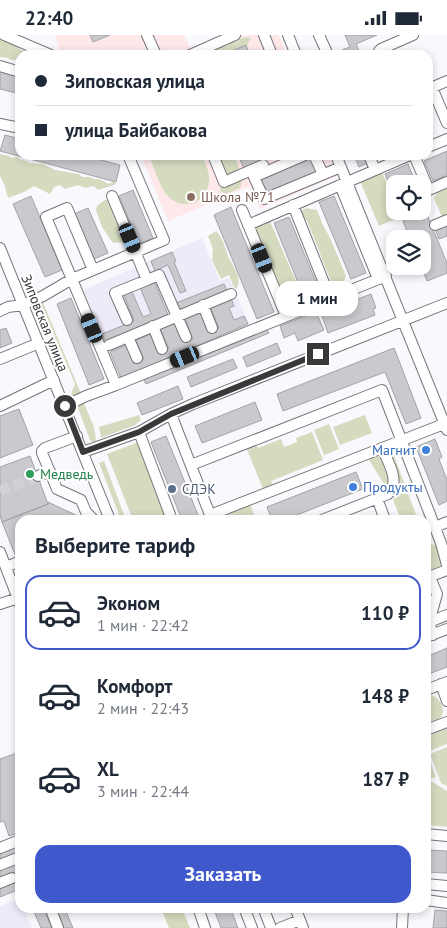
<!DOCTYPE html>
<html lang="ru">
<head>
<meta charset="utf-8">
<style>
	body { margin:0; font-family:"PT Sans",sans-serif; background:#f6f6f7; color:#1f2937; height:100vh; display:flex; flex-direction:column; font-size:19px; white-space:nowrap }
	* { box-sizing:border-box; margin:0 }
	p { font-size:16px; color:#747a83 }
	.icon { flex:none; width:28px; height:28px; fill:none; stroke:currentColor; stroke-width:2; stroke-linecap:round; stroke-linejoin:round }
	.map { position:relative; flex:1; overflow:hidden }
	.sheet { position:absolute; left:15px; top:480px; width:416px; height:398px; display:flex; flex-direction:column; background:#fff; border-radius:15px; box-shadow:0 2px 8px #0003 }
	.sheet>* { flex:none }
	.banner { position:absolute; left:15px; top:15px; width:418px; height:110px; border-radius:15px; box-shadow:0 2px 8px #0003; display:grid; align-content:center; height:110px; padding:0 20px; background:#fff }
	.tools { position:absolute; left:386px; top:140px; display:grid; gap:10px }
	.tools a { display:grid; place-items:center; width:45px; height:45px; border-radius:10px; background:#fff; box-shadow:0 2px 8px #0003; font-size:25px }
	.end { position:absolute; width:22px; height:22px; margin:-11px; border:6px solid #39393b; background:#fff; box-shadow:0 0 0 2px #fff }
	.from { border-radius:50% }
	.bubble { position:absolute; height:35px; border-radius:15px; background:#fff; box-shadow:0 2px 8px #0003; font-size:16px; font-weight:700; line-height:35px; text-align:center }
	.car { position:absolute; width:15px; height:30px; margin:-15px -8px; border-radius:6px; box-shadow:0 0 4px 1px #0007; background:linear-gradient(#222 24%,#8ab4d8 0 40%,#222 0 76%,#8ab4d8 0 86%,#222 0) }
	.banner b { display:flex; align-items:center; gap:18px; height:48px; font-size:19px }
	.banner b+b { border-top:1px solid #e0e1e3 }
	.banner i { width:12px; height:12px; background:#1f2937 }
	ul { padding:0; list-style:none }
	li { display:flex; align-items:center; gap:15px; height:75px; margin:0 10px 8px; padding:0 10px; border:2px solid transparent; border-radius:15px }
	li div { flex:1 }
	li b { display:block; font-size:19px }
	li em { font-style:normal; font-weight:700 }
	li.current { border-color:#3f58cb }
	li>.icon { width:45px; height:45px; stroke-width:1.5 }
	h2 { padding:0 20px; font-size:22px; line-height:60px }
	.cta { display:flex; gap:10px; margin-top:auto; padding:10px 20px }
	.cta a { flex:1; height:58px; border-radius:15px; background:#3f58cb; color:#fff; font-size:20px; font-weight:700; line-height:58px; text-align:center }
	.status { display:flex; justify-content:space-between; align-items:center; height:35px; padding:0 25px; background:#fff; direction:ltr }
	.status svg { height:14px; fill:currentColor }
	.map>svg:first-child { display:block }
	.built { fill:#edebf8 }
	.education { fill:#fee8ea }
	.green { fill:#d5dbbf }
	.building { fill:#cac9ce; stroke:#a3a2a7 }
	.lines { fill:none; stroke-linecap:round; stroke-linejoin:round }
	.minor-tunnel { stroke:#d2d2d6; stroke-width:10; stroke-dasharray:10 5; stroke-linecap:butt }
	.minor-casing { stroke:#76757a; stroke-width:12 }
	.minor { stroke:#fff; stroke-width:10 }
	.route { stroke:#39393b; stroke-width:6 }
	.education-dot { fill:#8d6e63; stroke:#fff; stroke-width:2 }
	.shop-dot { fill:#3f7fe0; stroke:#fff; stroke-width:2 }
	.leisure-dot { fill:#2e9e5b; stroke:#fff; stroke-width:2 }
	.service-dot { fill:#5c6f8a; stroke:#fff; stroke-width:2 }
	.labels { text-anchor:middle; stroke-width:4; stroke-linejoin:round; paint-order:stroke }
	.education-label { font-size:14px; fill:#785e54; stroke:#fff; text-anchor:start }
	.street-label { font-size:14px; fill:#39393b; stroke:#fff }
	.shop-label { font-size:14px; fill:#366cbe; stroke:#fff; text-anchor:end }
	.leisure-label { font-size:14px; fill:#27864d; stroke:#fff; text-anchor:start }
	.service-label { font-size:14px; fill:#4e5e75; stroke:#fff; text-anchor:start }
</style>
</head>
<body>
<div class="status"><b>22:40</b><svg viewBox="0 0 49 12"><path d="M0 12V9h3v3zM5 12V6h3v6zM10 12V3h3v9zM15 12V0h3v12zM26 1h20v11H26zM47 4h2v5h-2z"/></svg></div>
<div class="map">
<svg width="447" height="893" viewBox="0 0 447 893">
	<rect width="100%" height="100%" fill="#f8f8fd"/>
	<path class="built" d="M202,203L220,246L229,243L249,289L121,343L83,255Z
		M19,863L20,872L23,873L32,893H0V871Z"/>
	<path class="education" d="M55,0H184L191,15L181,20H65L60,17Z
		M242,0H279L287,20H196Z
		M141,120H329L337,141L260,174L250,151L168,186Z"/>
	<path class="green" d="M246,2L251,3L245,14L230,20H204L208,18L213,19L216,14H219L222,11H228L230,8L234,6L236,8L240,4Z
		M0,5C5,5 8,8 14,8L21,15L29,16H37L47,20H20V22L15,25H11L7,23L0,22Z
		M0,119L10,121L11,123L17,122L21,125L26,126L29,128L43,129L55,135L79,139L82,142H90L94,144H99L109,149L114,146L116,149L114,150L98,155L94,151L86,153L78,150L65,154L60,150L54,152L50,159L34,151C26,157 18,159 9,163L7,160L5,151L0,141Z
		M149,120H202C205,128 210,137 209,146C208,167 185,177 169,162C160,154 154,132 149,120Z
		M207,120H234C238,129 244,144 240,153L226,159L220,156L222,147Z
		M382,137L395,169V176H398L400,182L379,191L360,146Z
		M447,153V180L442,182L434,163L437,158Z
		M105,165H110L128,207L113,208L102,192L96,175L97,171Z
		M306,173L317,175L322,188L331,205L346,241L344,246H331C322,226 316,206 307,186C305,182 302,181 301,176Z
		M270,186L304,265L286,273L252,193Z
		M216,196C223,203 225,212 228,221C232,230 244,244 236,254L234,252L229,240L221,244L212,225L213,214L208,201Z
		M41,263L82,361L75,362L71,359L75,349L43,273L37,275L34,269Z
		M83,366L94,392L96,406L92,407L90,405L78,373L79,368Z
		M139,380L141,385L135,390L101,403L99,392Z
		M365,380L372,398L340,410L333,392Z
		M329,389L339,414L324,420L314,395Z
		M312,397L323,425L271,446L273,450L263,454L246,412L256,408L258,413L281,404L284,412L297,407L296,403Z
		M139,407L169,485H133L107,419Z
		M378,416L391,446L387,454L366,420Z
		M393,418L418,485H401L393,465L399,460L401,454L388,421Z
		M104,426L126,485H121L99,428Z
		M249,466L256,485H213L212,481Z
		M426,509L439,510L447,531L426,539Z
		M431,660C439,662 447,674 441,682C438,686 431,687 426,689V662Z
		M447,694V709L427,717L436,742L426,745V701Z
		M447,712V751L441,748L430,719Z
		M431,746L447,756V792L426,790V747Z
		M161,873H182L190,893H169Z"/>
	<path class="building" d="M90,0H110L93,7Z
		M345,0H377L356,9L361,20H344L342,15L350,12Z
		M246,10L250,20H223Z
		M0,36L20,41V59L0,54Z
		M5,100L20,104V120H82L120,130L116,147L0,116Z
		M447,116V140L433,146L424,126Z
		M238,120H257L260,126L244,133Z
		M238,120H257L260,126L244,133Z
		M354,120H365L368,128L359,132Z
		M311,122L318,138L266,160L259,143Z
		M408,129L416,149H395V164L385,139Z
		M133,155L153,203L139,209L119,161Z
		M31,161L62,235L45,242L13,169Z
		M334,161L366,238L351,244L319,167Z
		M231,172L274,277L257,284L214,180Z
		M88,173L108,218L94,224L74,179Z
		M426,177L447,228V238L427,246L421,231H422V204H410L403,186Z
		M289,182L321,259L305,265L274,188Z
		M447,188V201L439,204L435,193Z
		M172,217L176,226L174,227L186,256L180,258L168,230L155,236L151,226Z
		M154,246L169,282L106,308L102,299L134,286L124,260L132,257L143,282L151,279L140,252Z
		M224,249L228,258L180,278L176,268Z
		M371,259L376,273L373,274L375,280L328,298L321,278Z
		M71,263L104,344L89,350L57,269Z
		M231,263L234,271L229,273L234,285L244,281L248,289L121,343L110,317L126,310L134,329L144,324L136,305L151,299L159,318L169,314L160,294L175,287L184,308L193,304L185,283L200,276L209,297L219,293L210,272Z
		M316,277L324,295L298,306L295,298L284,303L280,291Z
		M6,293L12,308L0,313V295Z
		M266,293L269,298L146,349L143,343Z
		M277,308L281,318L247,332L243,322Z
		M394,313L421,383L406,389L385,337L283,376L277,359Z
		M233,324L237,333L191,352L187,342Z
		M178,351L183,364L142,380L137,368Z
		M255,367L262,385L202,408L195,391Z
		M19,374L33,410L0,423V381Z
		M166,401L173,418L200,485H182L151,407Z
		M435,404L442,422L439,424L447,445V466L439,470L416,412Z
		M30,421L48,469L2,487L0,480V432Z
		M356,437L363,454L284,485H272L267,472Z
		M48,467L86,485H20V532L2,487L48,469Z
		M447,613V632L426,640V622Z
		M20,717V797L9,801L4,786L0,787V724Z
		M20,810V818L0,827V818Z
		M426,815L447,816V838L426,837Z
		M20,827V845L18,846L20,854L0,862V852L17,845L14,838L0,844V835Z
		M32,872H43L52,893H41Z
		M55,872H64L73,893H64Z
		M213,872H230L238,893H221Z
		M435,875L447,876V893H433Z"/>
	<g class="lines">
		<path class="minor-tunnel" d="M0,456L38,441"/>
		<g class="minor-casing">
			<path id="minor" d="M4,0L51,20
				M147,0L156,20
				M264,0L272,20
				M288,0L296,20
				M319,0L328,20
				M190,20L235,0
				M378,20L379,16L381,14L413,0
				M0,31L20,37
				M447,46L433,52V55L447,88
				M0,89L20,93
				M428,112L447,104
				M213,120L224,147L263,130
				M305,120L254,142L264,164L341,132
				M314,120L323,139
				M336,120L447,395
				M369,120L375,135
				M414,120L429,155L447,147
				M340,150L378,244
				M112,161L147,245L115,258L127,285
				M293,170L330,263
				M242,175L286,281
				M248,190L410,120
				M435,190L447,185
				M0,213L110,485
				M93,235L67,173L46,182L116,350
				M147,245L159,240L186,302
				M203,270L212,293
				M0,276L8,272L23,270L43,261L72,244L164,205L128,120
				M153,291L162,314
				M128,302L137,323
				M109,310L231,259
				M0,324L39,308
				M0,371L54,345
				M65,371L86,361L116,350L386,241
				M171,379L212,485
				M139,397L172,485
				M77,401L45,413L42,416V418L57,454L81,465L86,477L94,485
				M83,417L139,397L171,379L193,369L447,268
				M191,430L382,355L441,508L447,530
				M38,441L50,436
				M377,463L385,485
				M210,480L444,389
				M322,485L388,459C401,447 388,427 382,413
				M435,492L447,487
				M0,517L20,569
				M6,532L18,527
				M430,542L437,559L429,587L433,600
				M426,543L447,535
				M0,569L18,563
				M429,587L447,580
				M426,602L447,594
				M441,649L447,666
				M426,655L447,647
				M426,695L447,687
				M426,799L447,801
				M0,813L20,805
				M0,830L20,822
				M0,848L12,843
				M426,849L447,851
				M426,865L447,868
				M50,872L58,893
				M198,872L205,893
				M244,872L252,893
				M263,872L271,893
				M295,872L303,893
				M280,893L300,885
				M402,893L403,873"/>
		</g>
		<use href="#minor" class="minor"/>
	</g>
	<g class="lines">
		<path class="route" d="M65,371L83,417L139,397L171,379L318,319"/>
	</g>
	<circle class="education-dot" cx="191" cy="162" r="5"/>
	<g class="shop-dot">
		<circle cx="426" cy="415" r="5"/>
		<circle cx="353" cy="452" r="5"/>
	</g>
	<circle class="leisure-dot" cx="30" cy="439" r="5"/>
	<circle class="service-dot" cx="172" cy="454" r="5"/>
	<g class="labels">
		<g class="education-label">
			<text x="201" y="167">Школа №71</text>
		</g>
		<g class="street-label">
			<text transform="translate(45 288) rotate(68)" y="5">Зиповская улица</text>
		</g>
		<g class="shop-label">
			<text x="416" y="420">Магнит</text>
			<text x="363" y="457" text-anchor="start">Продукты</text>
		</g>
		<g class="leisure-label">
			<text x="40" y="444">Медведь</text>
		</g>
		<g class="service-label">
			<text x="182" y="459">СДЭК</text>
		</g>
	</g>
</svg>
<div class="tools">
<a><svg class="icon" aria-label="locate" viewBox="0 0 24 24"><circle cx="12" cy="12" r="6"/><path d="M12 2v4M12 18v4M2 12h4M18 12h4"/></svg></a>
<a><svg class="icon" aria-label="layers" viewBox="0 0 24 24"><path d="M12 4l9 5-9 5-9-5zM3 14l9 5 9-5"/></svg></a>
</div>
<i class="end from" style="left:65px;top:371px"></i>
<i class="end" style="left:318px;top:319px"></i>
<div class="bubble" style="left:276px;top:246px;width:82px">1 мин</div>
<i class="car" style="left:130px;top:203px;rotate:157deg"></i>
<i class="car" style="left:262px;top:223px;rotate:158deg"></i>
<i class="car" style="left:92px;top:293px;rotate:337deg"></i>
<i class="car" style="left:185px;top:322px;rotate:248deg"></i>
<div class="banner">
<b><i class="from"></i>Зиповская улица</b>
<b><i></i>улица Байбакова</b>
</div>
<section class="sheet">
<h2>Выберите тариф</h2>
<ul>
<li class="current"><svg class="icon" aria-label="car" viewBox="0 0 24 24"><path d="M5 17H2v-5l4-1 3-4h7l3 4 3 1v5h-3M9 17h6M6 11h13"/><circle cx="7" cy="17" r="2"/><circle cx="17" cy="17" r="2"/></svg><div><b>Эконом</b><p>1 мин · 22:42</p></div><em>110 ₽</em></li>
<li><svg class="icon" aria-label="car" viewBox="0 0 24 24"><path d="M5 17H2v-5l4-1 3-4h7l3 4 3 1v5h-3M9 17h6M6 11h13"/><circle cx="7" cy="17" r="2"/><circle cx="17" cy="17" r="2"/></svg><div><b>Комфорт</b><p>2 мин · 22:43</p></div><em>148 ₽</em></li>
<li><svg class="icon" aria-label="car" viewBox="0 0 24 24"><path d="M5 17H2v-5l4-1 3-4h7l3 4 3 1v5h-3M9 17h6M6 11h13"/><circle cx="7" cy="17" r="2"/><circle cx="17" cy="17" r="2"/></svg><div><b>XL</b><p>3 мин · 22:44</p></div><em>187 ₽</em></li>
</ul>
<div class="cta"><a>Заказать</a></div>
</section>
</div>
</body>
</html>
